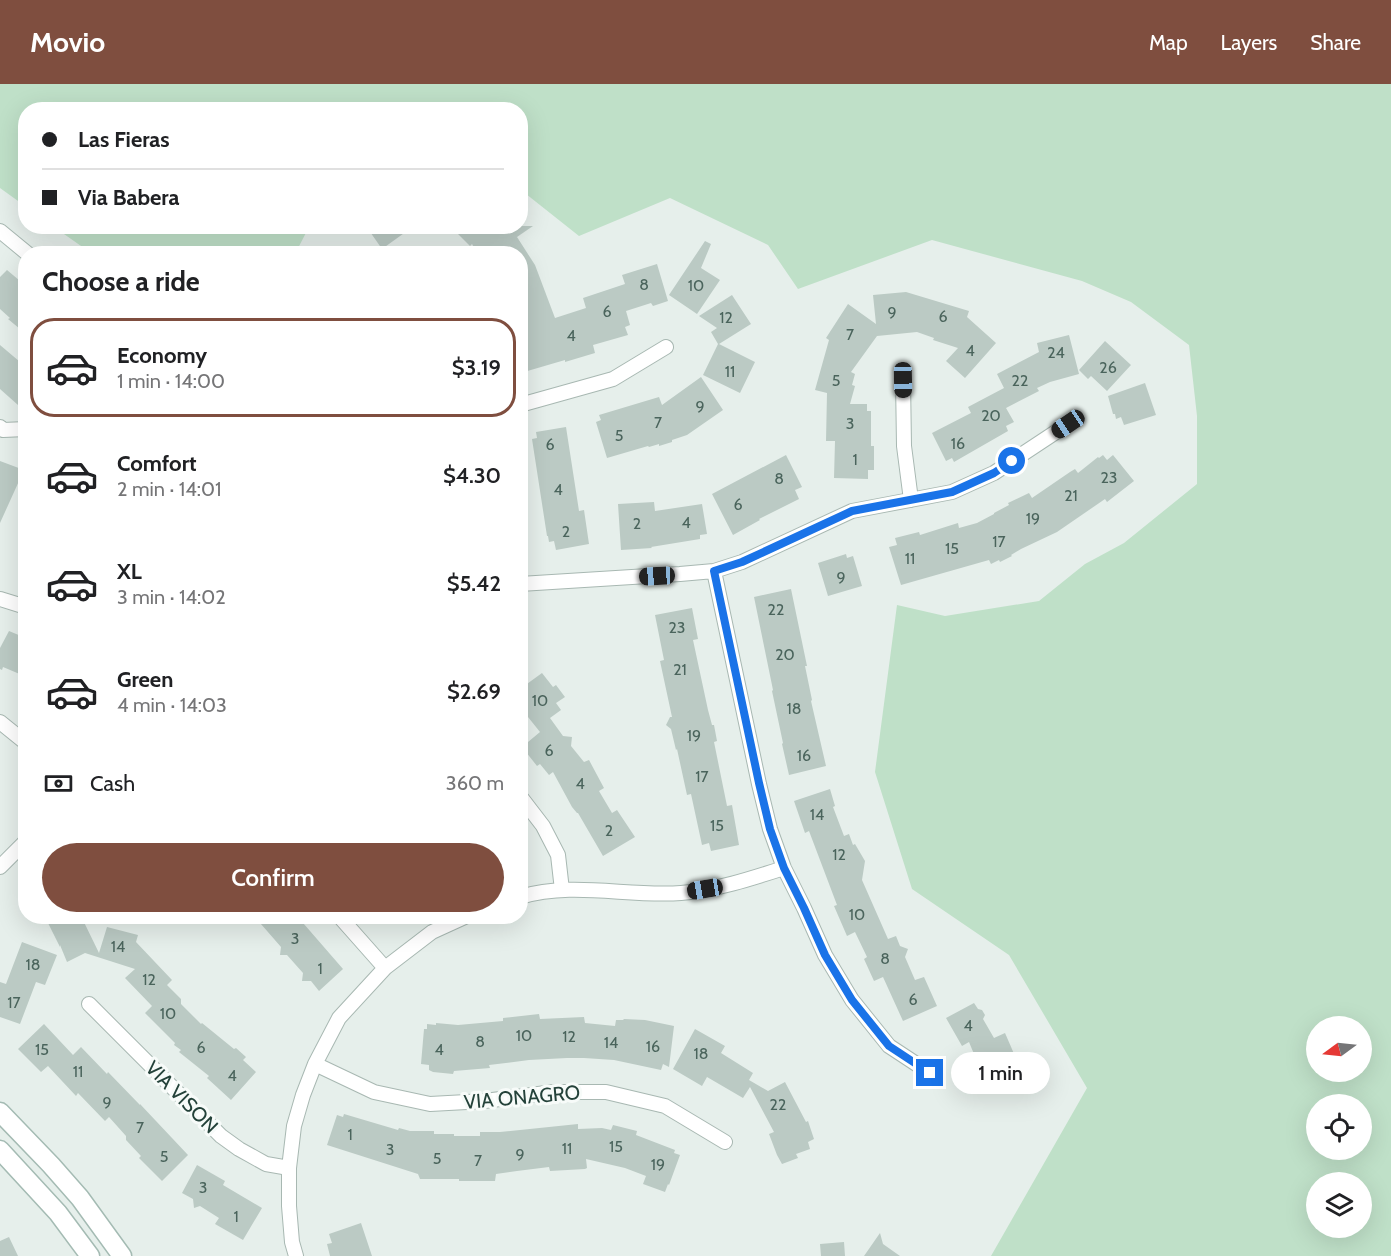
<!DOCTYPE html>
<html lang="en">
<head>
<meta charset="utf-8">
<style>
	body { margin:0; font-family:Cabin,sans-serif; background:#f6f6f6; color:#202124; height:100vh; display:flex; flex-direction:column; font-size:22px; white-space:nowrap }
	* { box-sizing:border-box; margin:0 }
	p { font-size:20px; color:#757577 }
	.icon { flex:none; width:33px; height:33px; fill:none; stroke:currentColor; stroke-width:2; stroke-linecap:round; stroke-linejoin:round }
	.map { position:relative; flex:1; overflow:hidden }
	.details { position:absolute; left:18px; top:162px; width:510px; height:678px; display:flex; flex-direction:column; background:#fff; border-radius:24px; box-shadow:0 6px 24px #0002 }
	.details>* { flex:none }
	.guide { position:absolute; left:18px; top:18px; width:510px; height:132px; border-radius:24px; box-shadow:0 6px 24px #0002; display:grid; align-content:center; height:132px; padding:0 24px; background:#fff }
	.needle { width:39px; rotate:255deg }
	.controls { position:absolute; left:1306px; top:932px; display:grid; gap:12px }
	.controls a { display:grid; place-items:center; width:66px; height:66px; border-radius:50%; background:#fff; box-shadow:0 6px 24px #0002; font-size:30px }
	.end { position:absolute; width:27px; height:27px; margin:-14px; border:8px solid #1a73e8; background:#fff; box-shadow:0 0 0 3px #fff }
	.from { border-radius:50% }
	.bubble { position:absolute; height:42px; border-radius:21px; background:#fff; box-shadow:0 6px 24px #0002; font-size:20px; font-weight:600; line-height:42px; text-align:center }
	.car { position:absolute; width:18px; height:36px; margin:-18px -9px; border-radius:8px; box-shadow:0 0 4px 2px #0007; background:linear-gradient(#222 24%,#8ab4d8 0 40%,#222 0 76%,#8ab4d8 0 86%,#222 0) }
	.guide b { display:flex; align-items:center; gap:21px; height:57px; font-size:22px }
	.guide b+b { border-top:2px solid #e0e0e0 }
	.guide i { width:15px; height:15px; background:#202124 }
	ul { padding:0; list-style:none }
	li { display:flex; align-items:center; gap:18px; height:99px; margin:0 12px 9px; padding:0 12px; border:3px solid transparent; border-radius:24px }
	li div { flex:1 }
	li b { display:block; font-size:22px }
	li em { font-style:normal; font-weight:600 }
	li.active { border-color:#7f4e3f }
	li>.icon { width:54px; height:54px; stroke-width:1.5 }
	h2 { padding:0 24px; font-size:27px; line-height:72px }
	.pay { display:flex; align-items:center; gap:15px; height:66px; padding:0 24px; font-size:22px }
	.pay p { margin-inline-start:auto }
	.cta { display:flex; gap:12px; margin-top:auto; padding:12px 24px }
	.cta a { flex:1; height:69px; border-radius:36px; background:#7f4e3f; color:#fff; font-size:24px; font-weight:600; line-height:69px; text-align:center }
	header { display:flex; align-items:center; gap:36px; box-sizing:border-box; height:84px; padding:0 30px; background:#7f4e3f; color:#fff }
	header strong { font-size:28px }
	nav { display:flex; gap:33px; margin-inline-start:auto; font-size:21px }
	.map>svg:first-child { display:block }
	.green { fill:#bfe0c8; fill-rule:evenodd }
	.building { fill:#bbcac4 }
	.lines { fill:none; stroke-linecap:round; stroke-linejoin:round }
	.minor-casing { stroke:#a8b8b2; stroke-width:16 }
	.secondary-casing { stroke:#a4bbb3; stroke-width:21 }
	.minor { stroke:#fff; stroke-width:14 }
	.secondary { stroke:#fff; stroke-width:18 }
	.route { stroke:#1a73e8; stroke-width:8 }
	.labels { text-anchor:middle; stroke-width:6; stroke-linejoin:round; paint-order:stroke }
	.number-label { font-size:16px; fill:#4a645c }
	.street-label { font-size:20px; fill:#24423a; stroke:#f7fbf9 }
</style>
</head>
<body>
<header>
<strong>Movio</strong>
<nav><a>Map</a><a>Layers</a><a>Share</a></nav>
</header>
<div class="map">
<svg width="1391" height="1172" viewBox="0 0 1391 1172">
	<rect width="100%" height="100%" fill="#e6efeb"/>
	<path class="green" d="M0,0H1391V1172H991L1087,1004L1009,871L912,805L875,688L897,521L945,532L1039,517L1085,480L1124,459L1197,400V332L1189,261L1131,218L1082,197L932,156L798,205L768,161L670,114L579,152L521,106L520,26H26L25,122L0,104ZM1317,942H1362V987H1317ZM1317,1020H1362V1065H1317ZM1317,1098H1362V1143H1317Z
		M54,143H309L295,170L91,169Z"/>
	<path class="building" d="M366,142H414L382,165Z
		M450,142H533L517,153L535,181L555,234L586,224L583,214L625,200L622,191L657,180L668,217L653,222L651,219L626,227L630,241L625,243L628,251L593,261L595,269L565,278V276L524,288L523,284L520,285V170H478L472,160L470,162Z
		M705,157L711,160L701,184L720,196L697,230L669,211Z
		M7,186L26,202V250L8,235L10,234L0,225V193Z
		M906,208L969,227L967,233L996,259L965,294L946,277L958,264L933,256L934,254L917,248L877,252L851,288L855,290L852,301L855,302L850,320H867V327H871V362H874V386H868V395L834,394L835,357H826L827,309L815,306L829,256L826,254L848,220L876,240L873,211Z
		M732,211L751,240L719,260L755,278L740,309L703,291L718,260L711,248L717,244L699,232Z
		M1069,251L1079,290L1050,298L1037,304L1039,307L1006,324L1014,338L1006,342L1008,347L954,378L952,374L946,377L932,349L971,329L968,323L1004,304L997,290L1039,268L1037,259Z
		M1105,257L1131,281L1107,307L1091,292L1088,295L1079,286Z
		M0,261L26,283V312L18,321L0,305Z
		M701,293L723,326L687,351L672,356V358L659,362V360L649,363L648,362L607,374L596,338L601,336L599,331L659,313L662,321Z
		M1145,299L1156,331L1124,341L1121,333L1116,335L1115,330H1113L1108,312Z
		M566,343L579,427L584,426L589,460L556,466L554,457L549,458L548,452H547L532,355L537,354L536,348Z
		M786,371L802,403L795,406L799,415L759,435L760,436L733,451L712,410Z
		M1103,371L1107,376L1113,371L1134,397L1107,418L1105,415L1057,448L1021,465L1011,471L1012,472L1000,478L999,476L991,480L989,476L901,501L889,463L897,461L895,454L919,448L920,451L958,439L959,444L977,439L994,430V429L1009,421L1008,419L1029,409L1032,414L1070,388L1075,385L1078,389L1098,373L1099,374Z
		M0,377L24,386L0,439Z
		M654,418L655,427L702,420L707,450L700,451V455L651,463L652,464L621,466L618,420Z
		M846,470L847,474L853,472L862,502L828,512L818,479Z
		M791,505L807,582H805L812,616L811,617L826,682L789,691L782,660L783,659L772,607L773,606L754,513Z
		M692,524L698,555L693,556L708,626L712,641H714L717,657L714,658L727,722L732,721L739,761L711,767L709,759L702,761L691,710L687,711L677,665L676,666L671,645L666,641L670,633H672L660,577L664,576L655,531Z
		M9,547L21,552L20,553L26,556V582L22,591L3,583L2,586L0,585V564Z
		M542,589L553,603L556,601L565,613L556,619L561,626L550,634L563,652L572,653L571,662L584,678L589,676L604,704L599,707L612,729L617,726L635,753L603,772L578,729H577L572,723L553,688L549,691L540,680L537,682L522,663L540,648L520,623V605Z
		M830,705L835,722L833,723L844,752L849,750L853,761L855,760L865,777L862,796L888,855L896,852L900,862L908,865L905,873L915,896L924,893L937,922L903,937L883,893L874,897L864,875L867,873L855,848L847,852L834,822L837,821L809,747L805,749L794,717Z
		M61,832H81L99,869L107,843L138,851L136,858L172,896L167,901L181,915V920L201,940L202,939L234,965L236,964L246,973L243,976L256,988L231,1016L207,994L209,992L179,968L181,966L174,961L175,959L145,929L152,922L125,894L135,885L85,869L67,878L60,861V863L48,839Z
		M254,832H297L343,885L319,907L311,897H302L303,889L287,871H280L281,863Z
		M22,858L57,871L45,901L36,898L20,940L0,933V898L6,900Z
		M974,919L978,925L982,926L985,931L983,935L994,954L1005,949L1018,979L984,994L969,958L962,962L946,934Z
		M539,930L540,935L584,933L585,939L615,942L616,936H623L624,935L645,936L674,942L669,983L663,980L661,986L614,976L584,974H567L529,976L489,981L490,984L454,987L453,990L433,988L429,986V981L421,980L424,945H427V940L436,941V939L458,941L503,937V934Z
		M44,940L73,971L81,963L107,990L108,988L140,1021V1020L188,1071L162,1097L139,1074L141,1072L126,1056V1052L109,1033L105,1037L78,1009L76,1012L48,982L41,988L18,965Z
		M695,945L725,962L721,969L753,989L749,996L768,1007L785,998L806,1038L808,1037L814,1055L808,1058L810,1065L796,1070L798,1074L782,1080L777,1071L769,1050L774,1048L750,1003L743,1014L707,993L702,1002L673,985Z
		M344,1030L398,1046L399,1044L410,1047H434V1050H454V1052H480V1048H500L578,1040V1045L602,1044L611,1046L613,1041L637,1047L636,1051L675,1066L674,1069L680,1071L669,1101L668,1100L665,1108L643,1100L646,1092L625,1084L586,1075L587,1084L585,1085L550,1087L549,1083L517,1087L496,1090L495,1097H459V1095H420L418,1090L327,1061L337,1031L343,1033Z
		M197,1081L225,1097L223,1101L262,1124L243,1156L215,1140L219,1134L200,1122L194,1124L193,1115L182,1109Z
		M361,1139L372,1172H330L327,1160L332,1159L329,1150Z
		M880,1149L883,1160L900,1172H864Z
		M9,1153L18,1172H0V1157Z
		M844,1158L845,1172H821L820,1160Z"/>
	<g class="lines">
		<g class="minor-casing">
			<path id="minor" d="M0,147L28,170
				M903,296L904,362L911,416
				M520,321L613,295L666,263
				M0,343L3,346L26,345
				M714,487L759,700L770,745L784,784L804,824L825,871L852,916L889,962L930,989
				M520,500L680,490L714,487L742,478L852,427L952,408L994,389L1068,340
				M0,515L26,523
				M0,638L26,659
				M520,712L543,742L558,771L562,806
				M0,783L26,757
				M520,813C573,797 627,813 681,809C716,806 750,795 784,784
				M339,832L385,884
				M89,920L221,1052L239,1065L266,1080L289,1084
				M315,980L374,1008L430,1020L485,1017L553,1008H606L665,1022L725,1058
				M296,1172L292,1158L289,1122V1084L294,1042L303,1011L315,980L339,934L385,884L432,848L467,832"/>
		</g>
		<g class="secondary-casing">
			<path id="secondary" d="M0,1028L51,1081L80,1114L122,1172
				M0,1066L58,1129L90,1172"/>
		</g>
		<use href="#minor" class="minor"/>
		<use href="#secondary" class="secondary"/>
	</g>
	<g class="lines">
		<path class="route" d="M930,989L889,962L852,916L825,871L804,824L784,784L770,745L759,699L714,487L742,478L852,427L952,408L994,389L1012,377"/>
	</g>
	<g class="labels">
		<g class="number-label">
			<text x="644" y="206">8</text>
			<text x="696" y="207">10</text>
			<text x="607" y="233">6</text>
			<text x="892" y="234">9</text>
			<text x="943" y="238">6</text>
			<text x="726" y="239">12</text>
			<text x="850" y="256">7</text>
			<text x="571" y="257">4</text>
			<text x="970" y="272">4</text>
			<text x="1056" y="274">24</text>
			<text x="1108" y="289">26</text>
			<text x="730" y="293">11</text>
			<text x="836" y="302">5</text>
			<text x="1020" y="302">22</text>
			<text x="700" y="328">9</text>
			<text x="991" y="337">20</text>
			<text x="658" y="344">7</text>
			<text x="850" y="345">3</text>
			<text x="619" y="357">5</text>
			<text x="958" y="365">16</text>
			<text x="550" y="366">6</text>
			<text x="855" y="381">1</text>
			<text x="1109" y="399">23</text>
			<text x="779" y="400">8</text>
			<text x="558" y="411">4</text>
			<text x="1071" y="417">21</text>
			<text x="738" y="426">6</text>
			<text x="1033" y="440">19</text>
			<text x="686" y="444">4</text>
			<text x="637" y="445">2</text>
			<text x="566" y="453">2</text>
			<text x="999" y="463">17</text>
			<text x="952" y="470">15</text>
			<text x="910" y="480">11</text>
			<text x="841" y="499">9</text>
			<text x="776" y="531">22</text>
			<text x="677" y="549">23</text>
			<text x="785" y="576">20</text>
			<text x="680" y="591">21</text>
			<text x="540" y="622">10</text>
			<text x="794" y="630">18</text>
			<text x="694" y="657">19</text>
			<text x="549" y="672">6</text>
			<text x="804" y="677">16</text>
			<text x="702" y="698">17</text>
			<text x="580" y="705">4</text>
			<text x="817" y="736">14</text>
			<text x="717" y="747">15</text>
			<text x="609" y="752">2</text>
			<text x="839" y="776">12</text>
			<text x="857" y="836">10</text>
			<text x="295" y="860">3</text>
			<text x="118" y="868">14</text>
			<text x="885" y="880">8</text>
			<text x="33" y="886">18</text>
			<text x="320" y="890">1</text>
			<text x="149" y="901">12</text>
			<text x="913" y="921">6</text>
			<text x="14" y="924">17</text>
			<text x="168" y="935">10</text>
			<text x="968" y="947">4</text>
			<text x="524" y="957">10</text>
			<text x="569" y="958">12</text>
			<text x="480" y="963">8</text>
			<text x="611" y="964">14</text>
			<text x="653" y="968">16</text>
			<text x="201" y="969">6</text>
			<text x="42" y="971">15</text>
			<text x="439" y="971">4</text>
			<text x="701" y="975">18</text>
			<text x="78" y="993">11</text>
			<text x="232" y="997">4</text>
			<text x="107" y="1024">9</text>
			<text x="778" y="1026">22</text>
			<text x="140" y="1049">7</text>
			<text x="350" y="1056">1</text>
			<text x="616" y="1068">15</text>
			<text x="567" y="1070">11</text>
			<text x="390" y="1071">3</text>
			<text x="520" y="1076">9</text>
			<text x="164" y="1078">5</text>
			<text x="437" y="1080">5</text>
			<text x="478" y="1082">7</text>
			<text x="658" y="1086">19</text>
			<text x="203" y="1109">3</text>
			<text x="236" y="1138">1</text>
		</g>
		<g class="street-label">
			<text transform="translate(182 1013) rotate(45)" y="7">VIA VISON</text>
			<text transform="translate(522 1013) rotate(-5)" y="7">VIA ONAGRO</text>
		</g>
	</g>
</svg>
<div class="controls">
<a><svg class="needle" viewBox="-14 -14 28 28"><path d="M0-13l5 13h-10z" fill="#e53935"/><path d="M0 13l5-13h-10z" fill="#757577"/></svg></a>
<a><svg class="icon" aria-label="locate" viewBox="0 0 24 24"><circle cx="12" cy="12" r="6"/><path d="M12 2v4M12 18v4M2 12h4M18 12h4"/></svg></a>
<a><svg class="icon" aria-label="layers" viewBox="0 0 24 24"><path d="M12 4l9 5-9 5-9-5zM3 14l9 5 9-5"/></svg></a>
</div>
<i class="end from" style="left:1012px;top:377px"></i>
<i class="end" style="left:930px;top:989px"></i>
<div class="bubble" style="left:951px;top:968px;width:99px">1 min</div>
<i class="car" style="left:903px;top:296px;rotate:179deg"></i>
<i class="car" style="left:1068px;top:340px;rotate:236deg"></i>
<i class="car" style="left:657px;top:492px;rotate:267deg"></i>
<i class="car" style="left:705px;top:805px;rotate:261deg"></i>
<div class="guide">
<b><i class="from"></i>Las Fieras</b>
<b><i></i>Via Babera</b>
</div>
<section class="details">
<h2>Choose a ride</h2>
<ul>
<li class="active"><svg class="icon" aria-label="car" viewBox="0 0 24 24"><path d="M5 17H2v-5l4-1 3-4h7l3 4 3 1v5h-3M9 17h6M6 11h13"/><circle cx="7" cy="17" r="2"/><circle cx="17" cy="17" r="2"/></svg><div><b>Economy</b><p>1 min · 14:00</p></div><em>$3.19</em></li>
<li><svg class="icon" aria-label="car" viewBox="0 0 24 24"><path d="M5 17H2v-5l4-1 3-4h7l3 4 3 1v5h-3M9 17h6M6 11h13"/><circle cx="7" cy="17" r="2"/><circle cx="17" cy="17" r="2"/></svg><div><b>Comfort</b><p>2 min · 14:01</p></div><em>$4.30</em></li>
<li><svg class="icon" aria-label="car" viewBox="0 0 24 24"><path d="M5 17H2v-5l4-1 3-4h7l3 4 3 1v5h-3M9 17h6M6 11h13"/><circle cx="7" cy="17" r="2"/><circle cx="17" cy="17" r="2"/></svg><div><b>XL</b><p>3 min · 14:02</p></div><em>$5.42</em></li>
<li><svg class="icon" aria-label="car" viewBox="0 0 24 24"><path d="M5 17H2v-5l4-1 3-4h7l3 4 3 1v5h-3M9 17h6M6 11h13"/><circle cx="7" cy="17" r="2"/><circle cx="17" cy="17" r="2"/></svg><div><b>Green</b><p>4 min · 14:03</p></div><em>$2.69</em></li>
</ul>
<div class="pay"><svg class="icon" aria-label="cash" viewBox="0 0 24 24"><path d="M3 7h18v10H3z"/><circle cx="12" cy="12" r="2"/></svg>Cash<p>360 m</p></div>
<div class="cta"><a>Confirm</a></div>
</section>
</div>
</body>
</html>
